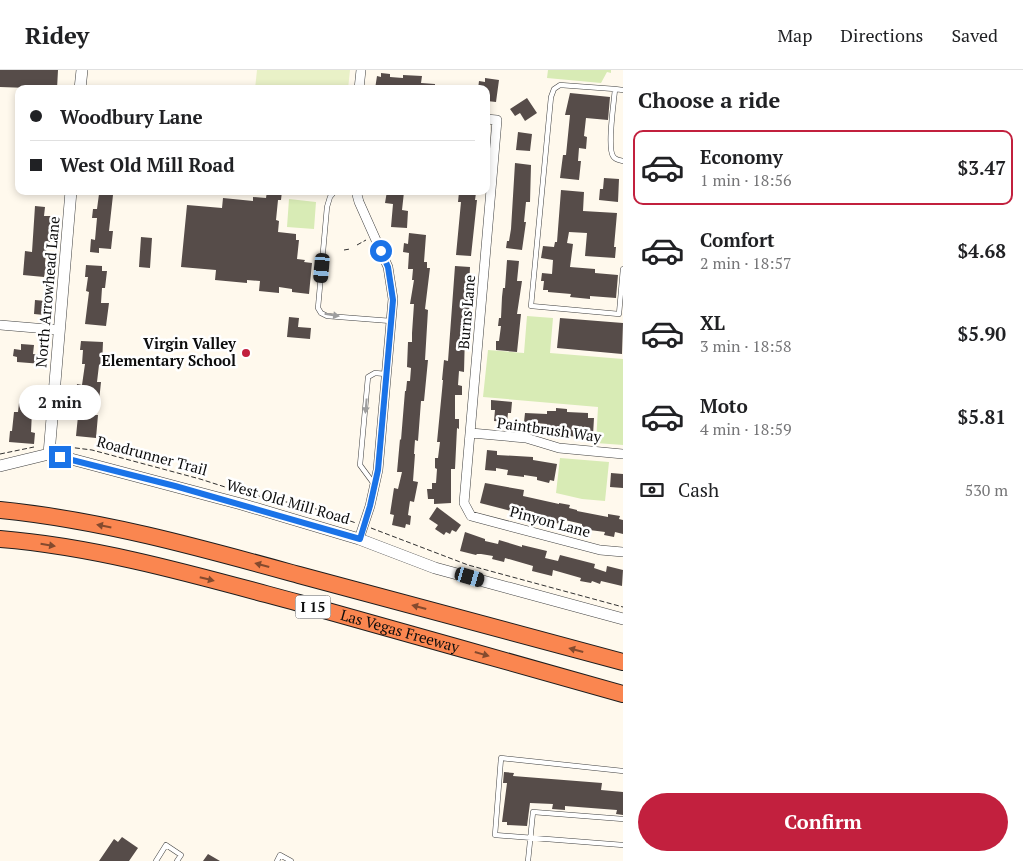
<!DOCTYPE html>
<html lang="en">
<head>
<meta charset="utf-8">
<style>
	body { margin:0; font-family:"PT Serif",serif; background:#f2f2f2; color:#202124; height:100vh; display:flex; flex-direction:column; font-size:19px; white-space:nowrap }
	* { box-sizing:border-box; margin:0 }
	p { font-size:16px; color:#757577 }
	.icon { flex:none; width:28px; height:28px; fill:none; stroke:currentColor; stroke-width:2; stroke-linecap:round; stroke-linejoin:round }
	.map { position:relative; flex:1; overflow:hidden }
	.side { display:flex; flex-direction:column; background:#fff; width:400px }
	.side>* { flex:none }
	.top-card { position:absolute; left:15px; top:15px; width:475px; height:110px; border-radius:10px; box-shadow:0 2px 8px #0003; display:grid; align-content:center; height:110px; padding:0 15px; background:#fff }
	.end { position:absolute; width:22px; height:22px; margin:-11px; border:6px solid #1a73e8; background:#fff; box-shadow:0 0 0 2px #fff }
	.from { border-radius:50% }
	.bubble { position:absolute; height:35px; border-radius:18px; background:#fff; box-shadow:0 2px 8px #0003; font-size:16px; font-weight:600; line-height:35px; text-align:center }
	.car { position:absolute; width:15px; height:30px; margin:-15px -8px; border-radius:6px; box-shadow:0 0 4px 1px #0007; background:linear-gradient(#222 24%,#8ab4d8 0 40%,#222 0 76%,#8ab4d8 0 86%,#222 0) }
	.top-card b { display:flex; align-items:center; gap:18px; height:48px; font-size:19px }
	.top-card b+b { border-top:1px solid #e0e0e0 }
	.top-card i { width:12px; height:12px; background:#202124 }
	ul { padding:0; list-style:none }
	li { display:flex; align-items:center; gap:15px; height:75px; margin:0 10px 8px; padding:0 5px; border:2px solid transparent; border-radius:10px }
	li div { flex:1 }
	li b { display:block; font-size:19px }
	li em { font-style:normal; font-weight:600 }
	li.active { border-color:#c2203e }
	li>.icon { width:45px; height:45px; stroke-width:1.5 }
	h2 { padding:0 15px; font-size:22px; line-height:60px }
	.pay { display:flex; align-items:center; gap:12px; height:55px; padding:0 15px; font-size:19px }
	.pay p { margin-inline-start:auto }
	.action { display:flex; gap:10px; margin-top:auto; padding:10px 15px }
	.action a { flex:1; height:58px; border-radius:30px; background:#c2203e; color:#fff; font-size:20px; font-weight:600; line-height:58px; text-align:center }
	header { display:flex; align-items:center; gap:30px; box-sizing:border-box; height:70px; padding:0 25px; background:#fff; border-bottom:1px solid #e0e0e0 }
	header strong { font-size:24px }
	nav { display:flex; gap:28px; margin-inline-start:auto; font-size:18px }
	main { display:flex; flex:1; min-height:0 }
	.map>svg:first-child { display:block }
	.green { fill:#d8ebb5 }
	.pitch { fill:#e9f1c7 }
	.building { fill:#564c49 }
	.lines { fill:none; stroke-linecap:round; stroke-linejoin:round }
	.service-casing { stroke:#404040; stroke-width:5.5 }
	.minor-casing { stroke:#404040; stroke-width:10 }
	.tertiary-casing { stroke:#404040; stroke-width:12 }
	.motorway-casing { stroke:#1e1e1e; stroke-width:18 }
	.path { stroke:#2f2f2f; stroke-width:1; stroke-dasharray:5 2.5; stroke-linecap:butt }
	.service { stroke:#fff; stroke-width:4.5 }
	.minor { stroke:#fff; stroke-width:9 }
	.tertiary { stroke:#fff; stroke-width:11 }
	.motorway { stroke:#fa8650; stroke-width:16 }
	.oneway { fill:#9e9e9e }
	.oneway2 { fill:#844a2e }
	.route { stroke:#1a73e8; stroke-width:6 }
	.poi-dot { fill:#c2203e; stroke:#fff; stroke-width:2 }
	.labels { text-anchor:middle; stroke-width:5; stroke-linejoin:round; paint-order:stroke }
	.shield { fill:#fff; stroke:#565656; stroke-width:1 }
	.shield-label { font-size:14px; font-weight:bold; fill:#0d0d0d }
	.street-label { font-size:15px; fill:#0d0d0d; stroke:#fff }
	.poi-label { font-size:15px; font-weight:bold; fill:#0d0d0d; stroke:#fff; text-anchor:end }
</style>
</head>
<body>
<header>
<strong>Ridey</strong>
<nav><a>Map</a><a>Directions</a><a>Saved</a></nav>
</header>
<main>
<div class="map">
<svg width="623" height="791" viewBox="0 0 623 791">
	<rect width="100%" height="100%" fill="#fff9ed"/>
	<path class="green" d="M548,0H611V3L607,2L601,13L547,8Z
		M289,129L316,132L314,159L287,157Z
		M527,246L553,248L550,283L623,289V375L596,373L598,337L483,327L488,280L524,283Z
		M560,388L609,392L605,431L582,429L556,423Z"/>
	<path class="pitch" d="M257,0H350L348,19H255Z"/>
	<path class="building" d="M0,0H58L57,19L0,17Z
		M381,3L390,4V7L403,8V5L422,6L421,13L435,14V19H375L377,6L381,7Z
		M485,8L499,10L496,32L487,31L486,19H478L479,11L485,12Z
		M570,23L610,27L608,50L586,48L584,66L587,67L586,79L579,78L578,91H581L579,110L560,108L563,85H566L570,45H565Z
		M527,28L537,43L525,51L520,43L515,46L510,39Z
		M518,62L532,64L530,81L516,80Z
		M515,93L531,95L530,132H526L524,152H526L522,180L506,178L507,171H509L511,159Z
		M604,108L619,109L618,132L599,130L600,119H603Z
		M561,120L584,122L583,141L617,143L614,177H616L615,188L585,186L587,163L569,162L567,173L573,174L570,197L595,199V203L618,205L616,228L590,226V229L570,227L571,224L548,222V220H543L544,211H541L542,203L552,204L553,190L541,188L543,176L554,177L555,172H557Z
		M267,121H282L281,130H278L276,150L279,151L278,162L296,164V170H299L297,189L305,190L304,192L312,193L309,224L292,222V219L279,217V223L259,221L260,211L247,210V213L215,210L216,200L181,197L187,135L222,138L223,128L253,131V127L266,128Z
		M387,121L404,122L402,140L408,141L407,158L391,157L393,134L385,133Z
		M459,122L476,123L475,130H477L471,186L456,185L461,132H458Z
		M99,124L113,125L109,161H113L111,179L99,178V183L90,182L91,169L95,170L97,148H92L93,139H97Z
		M35,136L45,137L44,146H51L50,172H47L45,194H50V202H45L44,207L23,205L25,181L32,182Z
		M409,163L426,165L424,192H427V198H430L425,239L428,240L425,290H428L424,331H421L418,371L415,370L414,384H415L413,411L418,412L414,432L410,431L408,445L411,446L410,455L406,454L405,458L392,455L394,445L390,444L394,418L398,419L402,402H397L400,369L401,370L405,321H406L407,311H410L411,298L407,297L408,272H412V263L414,234H410L414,210H412L413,199H408L409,183L403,182L404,173L408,174Z
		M141,167L152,168L150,198L139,197Z
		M507,190L519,191L517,211H522L517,244H521L517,282L496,280V271H499L501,256H498L499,248H501L502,227L503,218H505Z
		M86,195L102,196V201H107L105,218H102L101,233H109L106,256L85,254L89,222L86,221L88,207H85Z
		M455,196L470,197L469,218H471L467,264L465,263L464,302L459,301L458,315L462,316V325H455V349H459V359L457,358L455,399H451V433L434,434V429H428L427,419H432V413H436L437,399L435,398V388H438L440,372H437L443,310H442L444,290L448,291Z
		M35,230L46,231L44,245L34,244Z
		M289,247L299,248L298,257L311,258L310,269L287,267Z
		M560,248L623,253L622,284L557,278Z
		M81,271L103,272L102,295H99L97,312H101L99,331L93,330L92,345H98L96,368L76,366L79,336H84L85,324L76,323L77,314L82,315L85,294H82L83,280H80Z
		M21,274L34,275L33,284L42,285V294L17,292V287L13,286L14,279L21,280Z
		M491,330L512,332L511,343H508L507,352L494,351L495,340H491Z
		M19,333L37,334V343L32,342L31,362L35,363L34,374L9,372L10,361H12L14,342H18Z
		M556,338L567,339V342L588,343V348H594L593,365L579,364V367L569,366L570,361L546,360L547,354L524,352L525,343L547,344V341H556Z
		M487,380L497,381V385L533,387V390L557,394L554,411L550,410L549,413L537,410V407L524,405V407L507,405L508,400L496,398V401L485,400Z
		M611,403L623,404V418L610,417Z
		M485,413L524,420L523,426L559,434V433L570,435L569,438L577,440V441L608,447V444L620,446L619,449L623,450V464L615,462L614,467L604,465L605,462L582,459V454L565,450L564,455L533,447L534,442L519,439V443L480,433Z
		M437,437L461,455L456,462L452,460L450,464L446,462L444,465L435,459L438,455L429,449Z
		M465,462L485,469V471L498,474L499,470L522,477V475L547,481L545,488L558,491L560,485L595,494L594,498L606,502L607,496L623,500L622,516L601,511L600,514L592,511L591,513L580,511L581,508L553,500L552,506L532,501L533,496L505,488L504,492L492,489L493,486L481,484H477L476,485L460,481Z
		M504,702L514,703L513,706L602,713L601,720L623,722V745L616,744L617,740L565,736V740L552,739L553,734L530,733L527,756L507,755V752H502L507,713H503Z
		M122,767L138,778L129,791H99L114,769L118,772Z
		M208,784L220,791H203Z"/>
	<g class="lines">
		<g class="service-casing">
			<path id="service" d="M615,19L623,20
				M623,91C619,90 615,90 613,86C607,77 614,32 615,19L560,15L554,19L551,27L531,236L619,244L623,199
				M335,121L330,127L327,137L318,238L321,243L327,246L391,251
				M374,414L360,395L368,307L375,303L386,304
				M623,701L501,688L495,765L623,775
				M156,791L166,775L181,785L177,791
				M277,791L280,785L291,791
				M528,791L533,742L623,749"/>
		</g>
		<g class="minor-casing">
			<path id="minor" d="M359,19L361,0
				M486,49L497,50L464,433L471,446L600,480L623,482
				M356,121L359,132L388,197L393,229L378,400L370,436L359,469
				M0,255L59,260
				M471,363L526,368L559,378L623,384"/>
		</g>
		<g class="tertiary-casing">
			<path id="tertiary" d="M80,19L82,0
				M49,384L71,121
				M0,396L49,384L71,389L241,434L359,469L435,498L623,549"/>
		</g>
		<g class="motorway-casing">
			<g id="motorway">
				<path d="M0,440C101,450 201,478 299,505C407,534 515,563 623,592"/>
				<path id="s1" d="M0,469C100,477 202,507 299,533C407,563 515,594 623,624"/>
			</g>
		</g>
		<path class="path" d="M357,175L366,170
			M344,180L350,179
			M60,376L92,380L200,409L244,423L310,437L356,453
			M0,384L34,377
			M371,458L468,495L623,537"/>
		<use href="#service" class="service"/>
		<use href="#minor" class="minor"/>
		<use href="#tertiary" class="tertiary"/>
		<use href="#motorway" class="motorway"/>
	</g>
	<defs><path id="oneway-solid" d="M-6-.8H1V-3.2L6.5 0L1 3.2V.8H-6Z" transform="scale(1.25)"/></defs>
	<g class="oneway">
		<use href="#oneway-solid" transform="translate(332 245) rotate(9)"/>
		<use href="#oneway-solid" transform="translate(366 336) rotate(95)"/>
	</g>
	<g class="oneway2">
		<use href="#oneway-solid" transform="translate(104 456) rotate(-169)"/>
		<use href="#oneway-solid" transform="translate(48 475) rotate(9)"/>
		<use href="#oneway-solid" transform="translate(262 495) rotate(-165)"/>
		<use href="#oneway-solid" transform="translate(207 509) rotate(14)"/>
		<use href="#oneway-solid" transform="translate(419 537) rotate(-165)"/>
		<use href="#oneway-solid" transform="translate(576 580) rotate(-165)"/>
		<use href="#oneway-solid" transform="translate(482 584) rotate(16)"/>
	</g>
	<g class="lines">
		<path class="route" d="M60,387L175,416L360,469L370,436L378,400L393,230L388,197L381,181"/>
	</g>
	<circle class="poi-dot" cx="246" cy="283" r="5"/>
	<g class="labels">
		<rect class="shield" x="295.5" y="525.5" width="35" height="23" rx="4"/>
		<g class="shield-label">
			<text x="313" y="542">I 15</text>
		</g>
		<g class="street-label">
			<text transform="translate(48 222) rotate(-85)" y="5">North Arrowhead Lane</text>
			<text transform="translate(467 242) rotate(-85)" y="5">Burns Lane</text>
			<text transform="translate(549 360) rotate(8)" y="5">Paintbrush Way</text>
			<text transform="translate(152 386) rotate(15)" y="5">Roadrunner Trail</text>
			<text transform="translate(288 432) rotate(16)" y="5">West Old Mill Road</text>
			<text transform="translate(550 452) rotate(15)" y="5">Pinyon Lane</text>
			<text dy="5" stroke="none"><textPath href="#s1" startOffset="411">Las Vegas Freeway</textPath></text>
		</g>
		<g class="poi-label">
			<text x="236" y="279">Virgin Valley<tspan x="236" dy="17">Elementary School</tspan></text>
		</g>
	</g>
</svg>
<i class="end from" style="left:381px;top:181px"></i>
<i class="end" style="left:60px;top:387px"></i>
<div class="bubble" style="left:19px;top:315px;width:82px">2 min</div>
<i class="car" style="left:322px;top:198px;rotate:185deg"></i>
<i class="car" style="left:470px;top:507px;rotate:106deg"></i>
<div class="top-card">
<b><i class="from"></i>Woodbury Lane</b>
<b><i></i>West Old Mill Road</b>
</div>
</div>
<section class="side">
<h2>Choose a ride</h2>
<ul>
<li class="active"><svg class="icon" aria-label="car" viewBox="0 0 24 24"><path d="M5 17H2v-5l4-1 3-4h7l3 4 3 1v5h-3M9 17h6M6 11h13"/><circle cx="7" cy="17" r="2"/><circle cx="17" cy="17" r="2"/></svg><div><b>Economy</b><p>1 min · 18:56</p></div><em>$3.47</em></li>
<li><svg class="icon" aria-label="car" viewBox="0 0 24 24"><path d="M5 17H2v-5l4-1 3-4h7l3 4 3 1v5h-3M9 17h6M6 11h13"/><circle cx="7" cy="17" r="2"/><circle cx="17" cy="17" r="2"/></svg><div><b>Comfort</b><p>2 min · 18:57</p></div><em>$4.68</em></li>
<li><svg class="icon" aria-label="car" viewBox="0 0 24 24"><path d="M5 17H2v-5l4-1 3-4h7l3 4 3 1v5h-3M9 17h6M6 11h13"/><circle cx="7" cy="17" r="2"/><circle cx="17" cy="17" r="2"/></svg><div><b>XL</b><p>3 min · 18:58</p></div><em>$5.90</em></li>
<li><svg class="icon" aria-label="car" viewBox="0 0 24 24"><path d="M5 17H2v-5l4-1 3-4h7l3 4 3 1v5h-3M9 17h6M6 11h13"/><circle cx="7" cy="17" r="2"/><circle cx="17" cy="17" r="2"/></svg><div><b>Moto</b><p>4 min · 18:59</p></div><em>$5.81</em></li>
</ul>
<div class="pay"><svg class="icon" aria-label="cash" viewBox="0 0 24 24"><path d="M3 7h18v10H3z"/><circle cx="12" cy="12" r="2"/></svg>Cash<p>530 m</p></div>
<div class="action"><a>Confirm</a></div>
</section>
</main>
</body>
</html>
